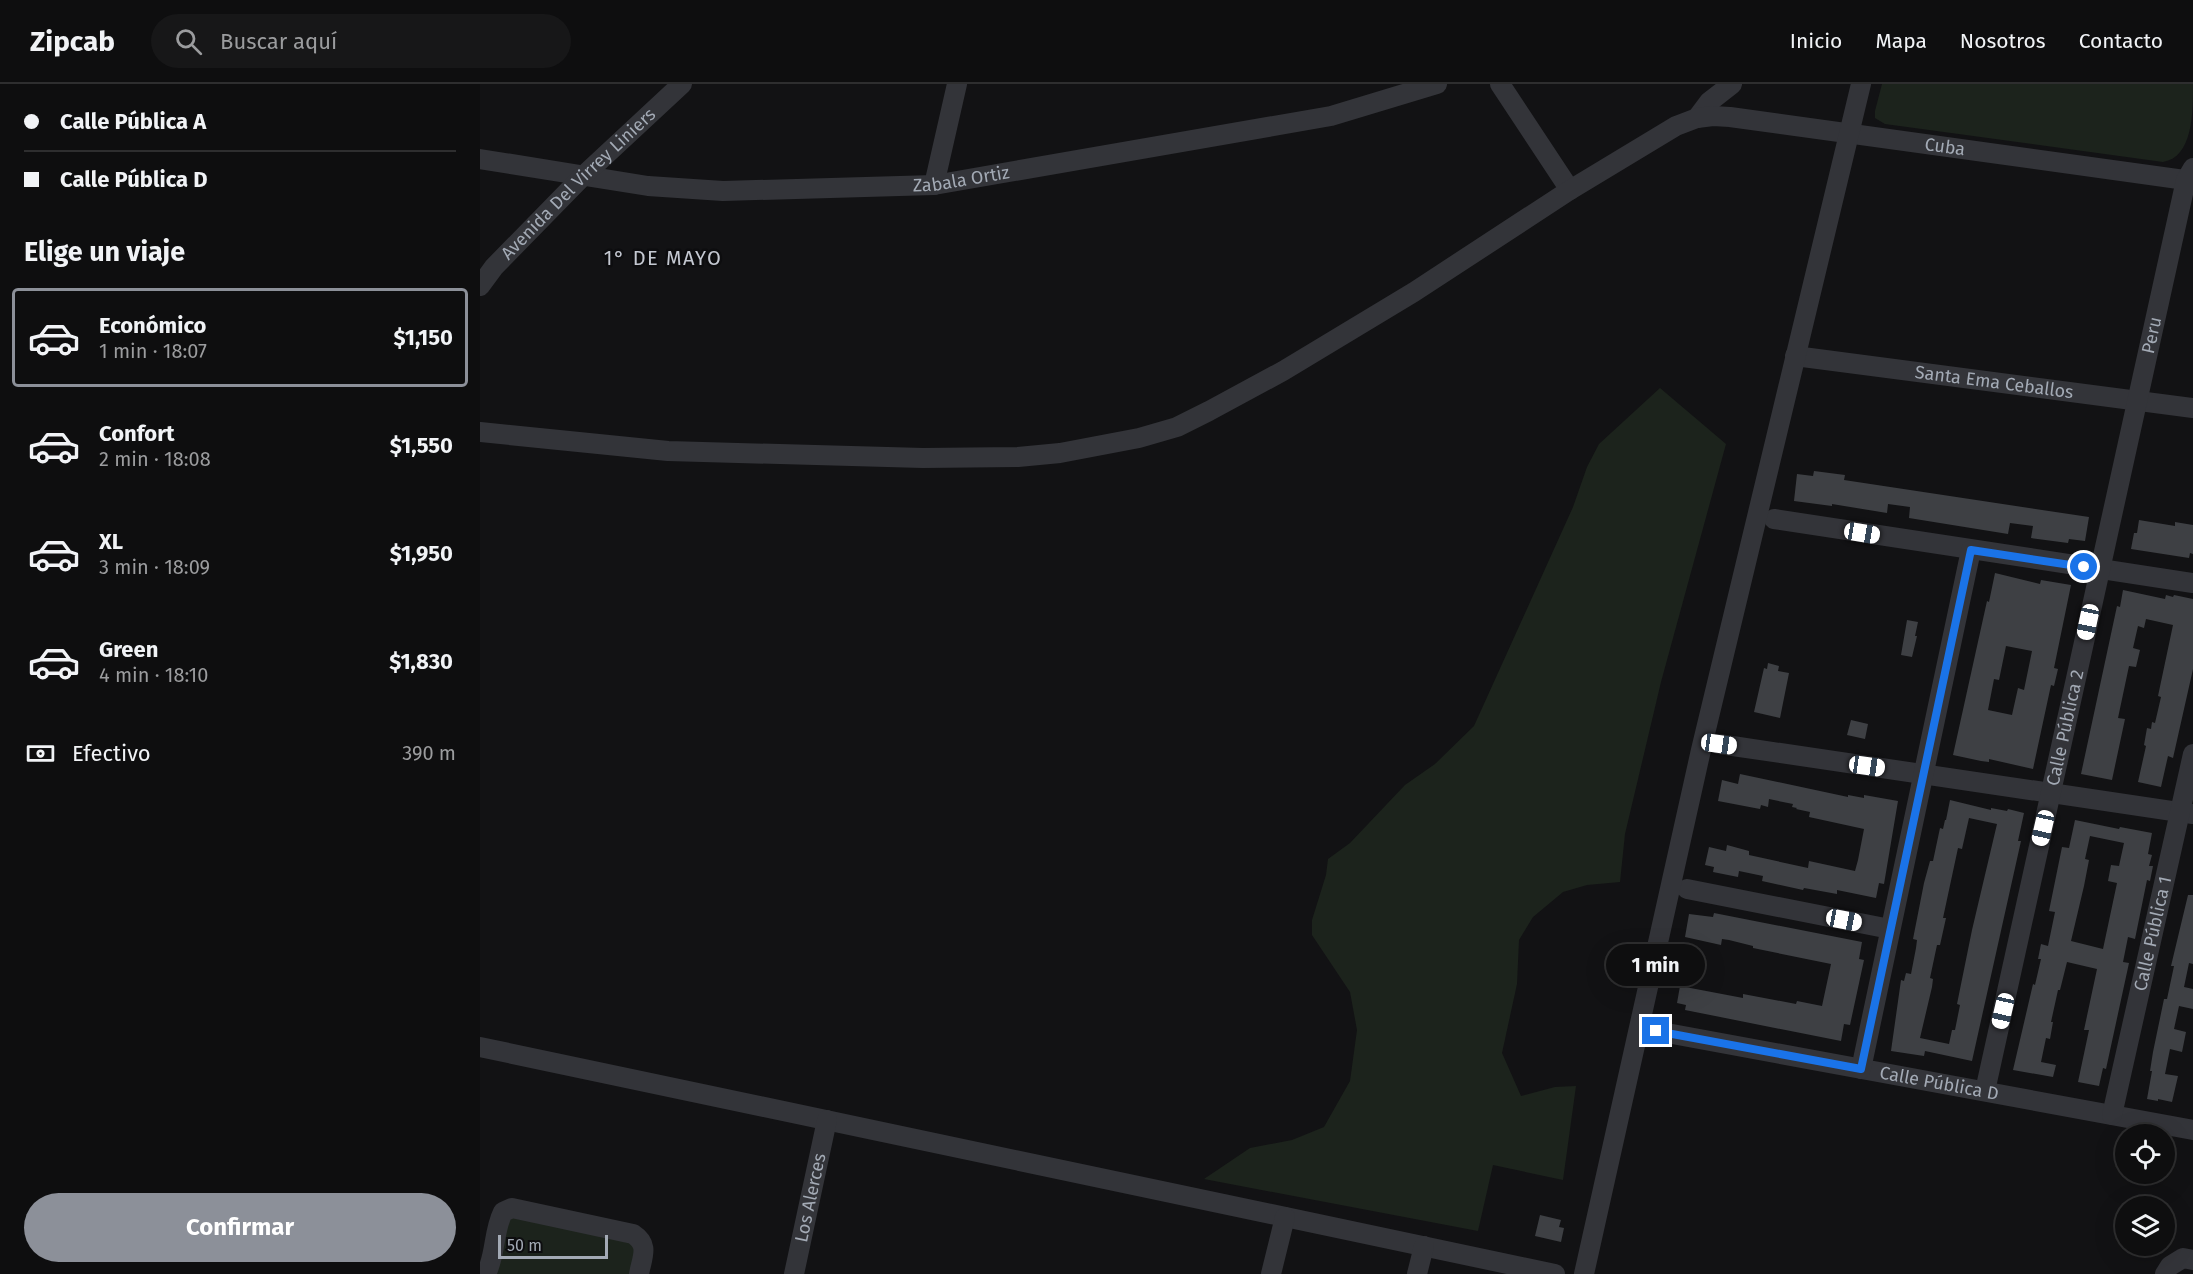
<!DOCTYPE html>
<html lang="es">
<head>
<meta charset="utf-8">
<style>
	body { margin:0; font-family:"Fira Sans",sans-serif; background:#171718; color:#f1f3f6; height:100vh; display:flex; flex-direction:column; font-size:22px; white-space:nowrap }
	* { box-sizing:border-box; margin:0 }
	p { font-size:20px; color:#9b9c9e }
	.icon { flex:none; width:33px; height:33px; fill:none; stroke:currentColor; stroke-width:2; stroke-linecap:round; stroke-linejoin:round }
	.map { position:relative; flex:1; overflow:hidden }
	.side { display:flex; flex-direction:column; background:#0e0e0f; width:480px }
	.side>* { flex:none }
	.top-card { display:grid; align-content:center; height:132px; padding:0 24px; background:#0e0e0f }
	.controls { position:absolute; left:1635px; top:1040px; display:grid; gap:12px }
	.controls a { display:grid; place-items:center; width:60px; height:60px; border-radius:50%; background:#0e0e0f; box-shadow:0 6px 24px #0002,0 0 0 2px #2e2e2f; font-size:30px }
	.scale { position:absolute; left:18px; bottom:15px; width:110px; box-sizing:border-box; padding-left:6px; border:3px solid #a3aab5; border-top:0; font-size:16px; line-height:21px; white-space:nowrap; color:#a3aab5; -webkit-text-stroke:4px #0d0d0f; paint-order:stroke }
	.end { position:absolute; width:27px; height:27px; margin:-14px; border:8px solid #1a73e8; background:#fff; box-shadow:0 0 0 3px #fff }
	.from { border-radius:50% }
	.bubble { position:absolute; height:42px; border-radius:21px; background:#0e0e0f; box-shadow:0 6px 24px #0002,0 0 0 2px #2e2e2f; font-size:20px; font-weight:700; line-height:42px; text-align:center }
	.car { position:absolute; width:18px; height:36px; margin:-18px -9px; border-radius:8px; box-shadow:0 0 4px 2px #0007; background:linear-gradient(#fff 24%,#345 0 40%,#fff 0 76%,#345 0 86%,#fff 0) }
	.top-card b { display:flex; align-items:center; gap:21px; height:57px; font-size:22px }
	.top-card b+b { border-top:2px solid #2e2e2f }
	.top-card i { width:15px; height:15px; background:#f1f3f6 }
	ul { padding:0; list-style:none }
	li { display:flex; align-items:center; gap:18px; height:99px; margin:0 12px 9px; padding:0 12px; border:3px solid transparent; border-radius:6px }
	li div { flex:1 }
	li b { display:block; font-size:22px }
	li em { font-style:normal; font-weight:700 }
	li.on { border-color:#8c9099 }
	li>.icon { width:54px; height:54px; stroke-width:1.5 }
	h2 { padding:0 24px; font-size:27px; line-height:72px }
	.pay { display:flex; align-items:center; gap:15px; height:66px; padding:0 24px; font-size:22px }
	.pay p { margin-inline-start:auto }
	.primary-button { display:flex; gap:12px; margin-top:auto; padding:12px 24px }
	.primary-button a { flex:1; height:69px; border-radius:36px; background:#8c9099; color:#fff; font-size:24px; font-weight:700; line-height:69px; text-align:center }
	header { display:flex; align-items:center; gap:36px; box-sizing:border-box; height:84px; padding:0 30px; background:#0e0e0f; border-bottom:2px solid #2e2e2f }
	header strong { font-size:28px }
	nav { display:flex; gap:33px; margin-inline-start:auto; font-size:21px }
	.search { width:420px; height:54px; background:#171718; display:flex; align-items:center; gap:15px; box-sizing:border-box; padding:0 21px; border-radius:33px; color:#9b9c9e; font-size:22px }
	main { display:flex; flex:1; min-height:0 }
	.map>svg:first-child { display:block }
	.green { fill:#1c231c }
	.building { fill:#3e4044; fill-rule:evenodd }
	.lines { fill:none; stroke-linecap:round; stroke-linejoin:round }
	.minor { stroke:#333439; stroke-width:20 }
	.route { stroke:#1a73e8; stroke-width:8 }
	.labels { text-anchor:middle; stroke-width:5; stroke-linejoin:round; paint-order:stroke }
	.street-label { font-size:18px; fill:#a3aab5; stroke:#0d0d0f }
	.neighbourhood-label { font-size:20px; letter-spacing:1.5px; fill:#c4c8d1; stroke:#0d0d0f }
</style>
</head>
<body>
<header>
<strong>Zipcab</strong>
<div class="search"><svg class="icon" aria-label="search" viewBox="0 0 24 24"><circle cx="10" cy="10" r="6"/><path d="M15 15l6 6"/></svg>Buscar aquí</div>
<nav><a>Inicio</a><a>Mapa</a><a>Nosotros</a><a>Contacto</a></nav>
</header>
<main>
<section class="side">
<div class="top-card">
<b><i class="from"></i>Calle Pública A</b>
<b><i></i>Calle Pública D</b>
</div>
<h2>Elige un viaje</h2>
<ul>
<li class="on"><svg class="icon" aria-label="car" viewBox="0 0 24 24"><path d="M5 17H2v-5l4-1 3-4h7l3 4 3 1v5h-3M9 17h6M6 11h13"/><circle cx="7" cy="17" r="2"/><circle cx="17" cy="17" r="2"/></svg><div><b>Económico</b><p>1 min · 18:07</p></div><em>$1,150</em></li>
<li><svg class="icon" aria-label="car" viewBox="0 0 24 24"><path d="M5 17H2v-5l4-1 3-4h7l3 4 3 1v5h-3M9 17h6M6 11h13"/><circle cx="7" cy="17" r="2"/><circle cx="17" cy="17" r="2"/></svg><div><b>Confort</b><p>2 min · 18:08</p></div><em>$1,550</em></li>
<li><svg class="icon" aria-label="car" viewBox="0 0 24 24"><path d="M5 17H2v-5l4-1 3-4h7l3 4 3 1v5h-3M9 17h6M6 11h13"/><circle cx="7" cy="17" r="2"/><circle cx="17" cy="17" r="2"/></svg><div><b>XL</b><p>3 min · 18:09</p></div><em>$1,950</em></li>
<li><svg class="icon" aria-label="car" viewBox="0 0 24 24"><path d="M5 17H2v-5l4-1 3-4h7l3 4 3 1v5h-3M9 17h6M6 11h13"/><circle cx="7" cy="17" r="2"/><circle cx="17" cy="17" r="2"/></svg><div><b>Green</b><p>4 min · 18:10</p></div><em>$1,830</em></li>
</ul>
<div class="pay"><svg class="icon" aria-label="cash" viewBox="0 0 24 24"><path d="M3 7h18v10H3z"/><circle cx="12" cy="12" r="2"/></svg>Efectivo<p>390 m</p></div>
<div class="primary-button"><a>Confirmar</a></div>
</section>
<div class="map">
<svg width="1713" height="1190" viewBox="0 0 1713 1190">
	<rect width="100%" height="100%" fill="#121214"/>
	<path class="green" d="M1402,0H1713C1713,29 1713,73 1683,78L1405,40L1395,34V27Z
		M1180,304L1246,360L1181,598L1145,750L1140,798L1107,801L1083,808L1053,833L1039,856L1037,900L1022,969L1041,1012L1075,1003L1096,1002L1083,1096L1013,1081L998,1147L724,1095L770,1064L812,1056L844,1043L870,997L877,946L870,908L832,851V836L846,791L848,775L870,759L925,701L955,680L994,642L1093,423L1107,383L1119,360Z
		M23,1128L153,1150L159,1190H6Z"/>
	<path class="building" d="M1334,387L1365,391L1364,396L1609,433L1605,457L1589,455L1588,459L1551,454L1553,442L1530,439L1528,450L1429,434L1430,423L1408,420L1407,429L1352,420V422L1314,417L1317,390L1333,392Z
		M1659,436L1695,442V438L1713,441V470L1710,469L1709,474L1651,465L1654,449H1657Z
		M1515,489L1560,500L1561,496L1591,501L1574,584L1578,585L1574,602L1571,601L1553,685L1509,675V678L1501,677L1473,671L1507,517L1509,518ZM1526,562L1552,567L1544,606L1538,604L1532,631L1508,626L1514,595L1519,596Z
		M1643,506L1685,515L1686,511L1693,513L1694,511L1713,515V585L1693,674L1688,672L1681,703L1658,698L1666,662L1664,661L1667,644L1671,645L1672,638L1675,639L1681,613L1678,612L1693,541L1666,535L1664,544L1658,542L1653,564L1660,566L1656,583L1649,582L1638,634L1645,635L1632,696L1601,690L1637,522L1640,523Z
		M1427,536L1438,538L1435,552H1437L1432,573L1421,571Z
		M1288,579L1299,582L1298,587L1309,589L1300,634L1274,628L1284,584L1287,585Z
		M1371,636L1388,640L1385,655L1367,651Z
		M1260,690L1368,713V711L1384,714V711L1418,717L1404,800L1399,799L1396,814L1357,806V810L1324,804L1323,806L1282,797L1283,792L1259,787L1258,793L1233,788L1234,783L1225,781L1229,763L1246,767L1247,761L1269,767V771L1328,784L1329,777L1375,787L1378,776L1384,745L1329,733L1330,728L1316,725L1317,724L1312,723L1313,720L1289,715L1288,723L1281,721L1280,725L1238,717L1242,696L1258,700Z
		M1470,716L1511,726V724L1527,727L1528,725L1544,729L1538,757H1541L1492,977L1445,967L1444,972L1411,967L1421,896L1424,897L1426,889L1431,890L1436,864L1437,856L1433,855L1444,799L1450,777H1453L1460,744L1463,745L1465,736H1466ZM1489,734L1517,740L1492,846L1477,920L1480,921L1475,946H1472L1469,960L1440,954L1452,903L1453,895L1450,894L1457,861H1460L1466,834H1463L1478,764L1482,765Z
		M1595,736L1639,745L1640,743L1672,749L1668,770L1672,771L1669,782H1673L1670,797L1667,796L1655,855L1648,853L1643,878L1649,879L1626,985L1623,984L1619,1002L1598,998L1609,946H1604L1617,885L1587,878L1580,906H1578L1571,938H1573L1570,955L1566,954L1561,978L1576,981L1573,993L1533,986L1553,900L1555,901L1561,875H1558L1561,860L1568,862L1575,828L1569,827L1582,763L1589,764ZM1610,752L1644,759L1639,782L1631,781L1628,797L1637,799L1623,865L1591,857L1604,802L1609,776L1605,775Z
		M1708,811H1713V880L1709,879L1704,903L1713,905V925L1699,922L1694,945L1706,948L1702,968L1690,965L1685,990L1698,992L1692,1018L1678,1015V1017L1667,1015L1672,987H1670L1673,968L1684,915H1687L1694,882H1691Z
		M1234,829L1382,858L1379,875L1384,876L1370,941L1364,940L1361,957L1205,926L1206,921L1197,919L1200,902L1263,914V910L1316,920L1317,917L1342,922L1351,880L1273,864V862L1249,856L1242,855L1241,861L1205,853L1209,830L1233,833Z
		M1060,1131L1081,1136L1079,1143L1084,1144L1081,1158L1055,1152Z"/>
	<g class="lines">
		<g class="minor">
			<path d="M1020,0L1090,106"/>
			<path d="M1217,34L1229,18L1252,0"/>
			<path id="s1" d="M0,75L168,102L243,107L454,101L851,32L957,0"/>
			<path d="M454,101L477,0"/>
			<path id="s2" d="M0,202L14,183L102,93L202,0"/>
			<path id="s3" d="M1315,272L1713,324"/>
			<path id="s4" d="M0,348L188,367L443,374L538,373L580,369L659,354L697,343L729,327L803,287L934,208L1090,106L1196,42L1217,34L1233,32L1250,33L1713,97"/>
			<path d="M1294,435L1713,499"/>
			<path d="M1239,660L1713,730"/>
			<path d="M1207,805L1410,845"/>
			<path id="s5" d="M1176,947L1713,1046"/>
			<path d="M0,963L1075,1190"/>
			<path d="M1381,985L1491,466"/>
			<path id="s6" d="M1505,1007L1706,96L1713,84"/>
			<path id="s7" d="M1632,1031L1713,670"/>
			<path d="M6,1190C16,1171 13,1148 23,1128L32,1124L153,1150C170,1161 162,1173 159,1190"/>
			<path id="s8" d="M314,1190L347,1036"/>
			<path d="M791,1190L805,1133"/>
			<path d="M937,1190L944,1162"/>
			<path d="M1104,1190L1221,666L1381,0"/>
			<path d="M1685,1190L1690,1182L1703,1174L1713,1176"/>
		</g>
	</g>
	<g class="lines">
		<path class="route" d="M1176,947L1381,985L1491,466L1604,483"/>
	</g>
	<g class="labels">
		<g class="street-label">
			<text dy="6" stroke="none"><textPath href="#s4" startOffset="1557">Cuba</textPath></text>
			<text dy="6" stroke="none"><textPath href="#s1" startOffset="484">Zabala Ortiz</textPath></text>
			<text dy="6" stroke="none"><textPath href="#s2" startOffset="142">Avenida Del Virrey Liniers</textPath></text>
			<text dy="6" stroke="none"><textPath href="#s6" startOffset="774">Peru</textPath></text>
			<text dy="6" stroke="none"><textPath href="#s3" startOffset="201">Santa Ema Ceballos</textPath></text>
			<text dy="6" stroke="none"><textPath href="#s6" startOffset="372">Calle Pública 2</textPath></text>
			<text dy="6" stroke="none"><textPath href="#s7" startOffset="186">Calle Pública 1</textPath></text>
			<text dy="6" stroke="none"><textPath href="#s5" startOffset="288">Calle Pública D</textPath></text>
			<text dy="6" stroke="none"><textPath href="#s8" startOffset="78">Los Alerces</textPath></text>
		</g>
		<g class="neighbourhood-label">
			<text x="183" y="181">1° DE MAYO</text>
		</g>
	</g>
</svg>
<div class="controls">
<a><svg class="icon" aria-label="locate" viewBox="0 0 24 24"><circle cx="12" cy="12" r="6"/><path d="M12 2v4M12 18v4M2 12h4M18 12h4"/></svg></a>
<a><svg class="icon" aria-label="layers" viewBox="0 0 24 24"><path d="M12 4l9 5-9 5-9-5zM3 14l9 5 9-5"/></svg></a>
</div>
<div class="scale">50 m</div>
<i class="end from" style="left:1604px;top:483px"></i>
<i class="end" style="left:1176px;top:947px"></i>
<div class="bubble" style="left:1126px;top:860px;width:99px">1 min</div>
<i class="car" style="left:1382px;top:449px;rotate:99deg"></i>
<i class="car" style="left:1608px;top:538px;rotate:192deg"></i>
<i class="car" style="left:1239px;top:660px;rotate:98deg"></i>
<i class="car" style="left:1387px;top:682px;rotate:98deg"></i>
<i class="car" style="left:1563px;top:744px;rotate:193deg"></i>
<i class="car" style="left:1364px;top:836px;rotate:101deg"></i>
<i class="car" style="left:1523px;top:927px;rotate:193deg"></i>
</div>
</main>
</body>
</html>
